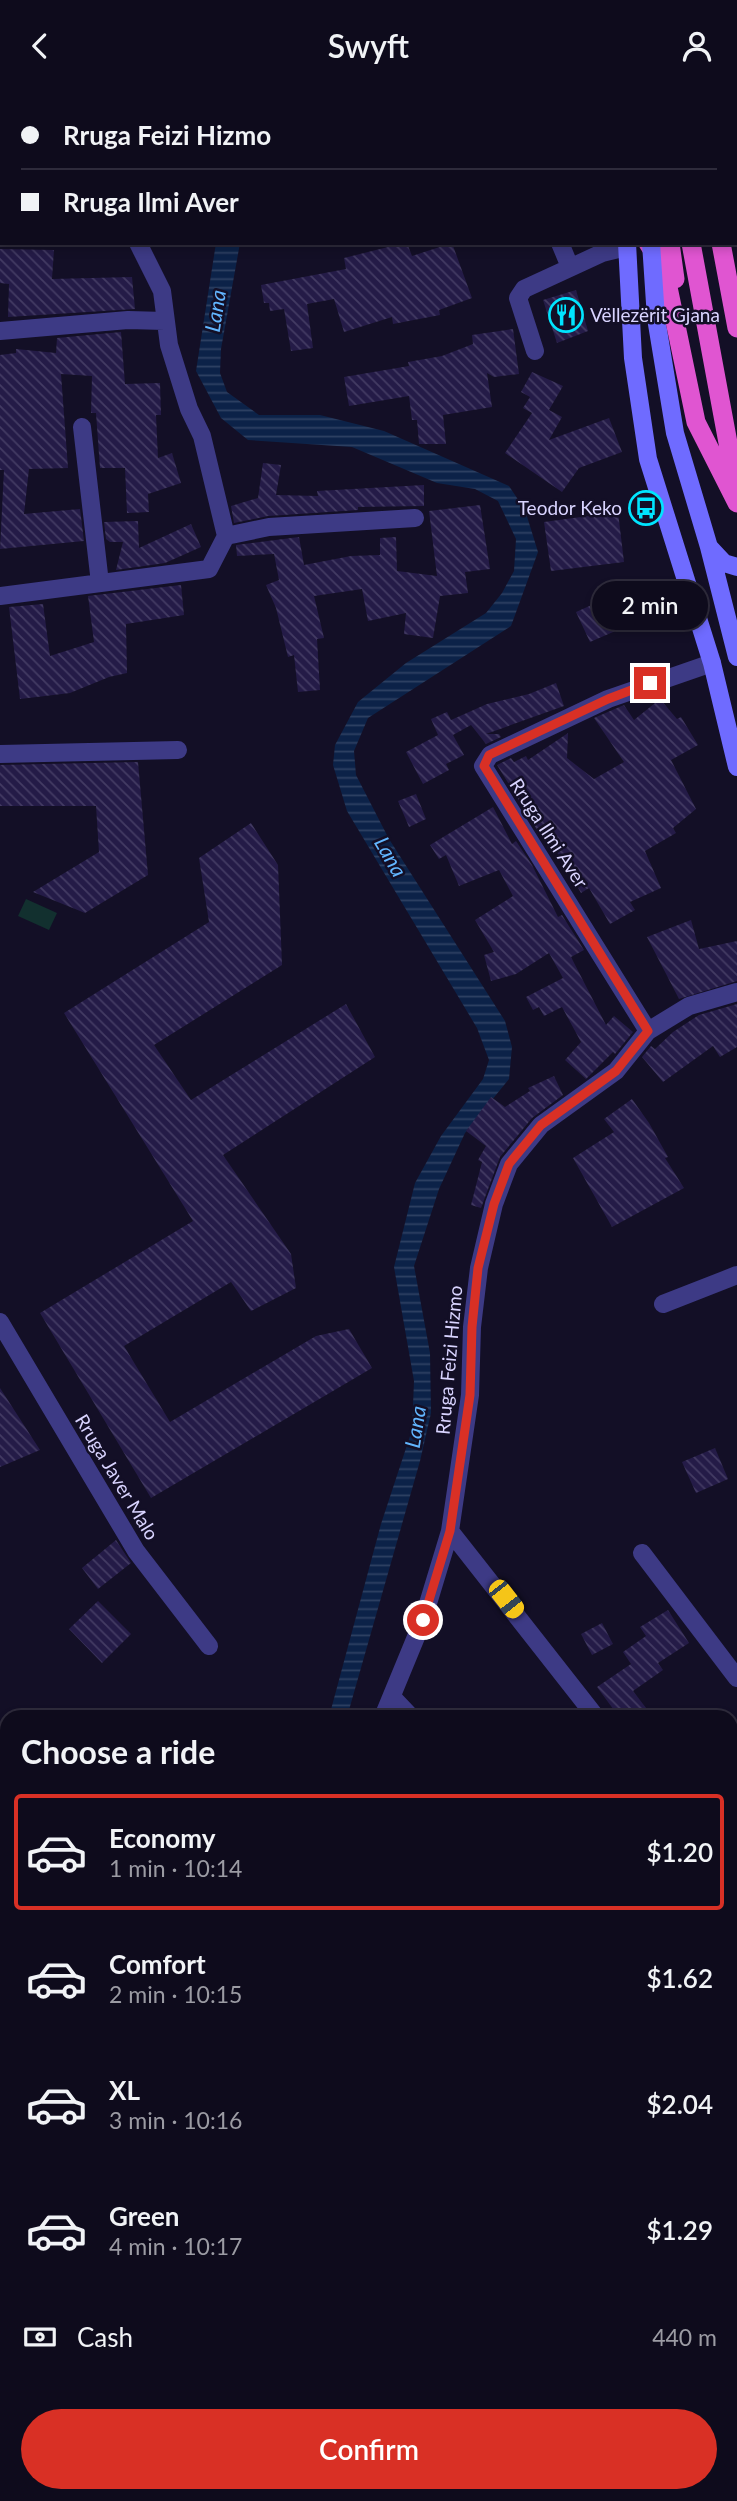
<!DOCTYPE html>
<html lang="en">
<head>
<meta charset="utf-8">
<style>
	body { margin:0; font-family:Lato,sans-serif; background:#171425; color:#f1f3f6; height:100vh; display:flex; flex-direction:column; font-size:26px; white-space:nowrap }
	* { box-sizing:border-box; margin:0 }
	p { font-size:23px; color:#9b9ba3 }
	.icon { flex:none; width:38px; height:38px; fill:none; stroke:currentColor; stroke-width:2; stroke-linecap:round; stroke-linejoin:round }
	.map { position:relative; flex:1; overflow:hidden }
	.panel { position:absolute; left:0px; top:1619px; width:738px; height:793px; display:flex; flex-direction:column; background:#0e0b1c; border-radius:21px 21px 0 0; box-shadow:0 4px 10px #0003,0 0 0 2px #2e2b3b }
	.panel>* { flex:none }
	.top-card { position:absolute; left:0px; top:0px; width:738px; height:154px; box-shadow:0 4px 10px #0003,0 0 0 2px #2e2b3b; display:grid; align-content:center; height:154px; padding:0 21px; background:#0e0b1c }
	.end { position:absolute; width:32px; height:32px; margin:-16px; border:9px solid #d93025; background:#fff; box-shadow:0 0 0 4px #fff }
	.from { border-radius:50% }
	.bubble { position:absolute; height:49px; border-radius:24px; background:#0e0b1c; box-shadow:0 4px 10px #0003,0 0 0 2px #2e2b3b; font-size:23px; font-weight:600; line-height:49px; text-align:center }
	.car { position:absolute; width:21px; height:42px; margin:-21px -10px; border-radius:9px; box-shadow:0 0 5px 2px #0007; background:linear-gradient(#f5c518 24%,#345 0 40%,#f5c518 0 76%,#345 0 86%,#f5c518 0) }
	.top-card b { display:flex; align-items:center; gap:24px; height:66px; font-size:26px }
	.top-card b+b { border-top:2px solid #2e2b3b }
	.top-card i { width:18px; height:18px; background:#f1f3f6 }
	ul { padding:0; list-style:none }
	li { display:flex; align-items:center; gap:21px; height:116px; margin:0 14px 10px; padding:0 7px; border:4px solid transparent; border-radius:7px }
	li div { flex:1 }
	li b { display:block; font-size:26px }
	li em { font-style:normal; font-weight:600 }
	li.selected { border-color:#d93025 }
	li>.icon { width:63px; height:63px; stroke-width:1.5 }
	h2 { padding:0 21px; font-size:32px; line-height:84px }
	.pay { display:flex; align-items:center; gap:18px; height:77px; padding:0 21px; font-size:26px }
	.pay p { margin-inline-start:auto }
	.primary-button { display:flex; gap:14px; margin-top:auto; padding:14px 21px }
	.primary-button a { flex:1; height:80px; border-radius:42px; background:#d93025; color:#fff; font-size:28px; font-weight:600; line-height:80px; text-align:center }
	header { display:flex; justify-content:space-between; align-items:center; height:91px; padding:0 21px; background:#0e0b1c; font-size:32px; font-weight:600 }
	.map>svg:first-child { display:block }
	.green { fill:#12302f }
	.water { fill:url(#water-rules) }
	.building { fill:url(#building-back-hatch) }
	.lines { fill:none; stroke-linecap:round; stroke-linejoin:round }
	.minor { stroke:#3d3a85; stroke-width:18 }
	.secondary { stroke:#6f6bff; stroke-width:18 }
	.trunk { stroke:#e055d1; stroke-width:19 }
	.secondary-bridge { stroke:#6f6bff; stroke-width:18 }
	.route { stroke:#d93025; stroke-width:9 }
	.labels { text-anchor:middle; stroke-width:5; stroke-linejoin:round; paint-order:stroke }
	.poi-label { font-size:19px; fill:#d9d4ff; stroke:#130f26; text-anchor:start }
	.street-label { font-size:19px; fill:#d9d4ff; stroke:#130f26 }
	.water-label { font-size:21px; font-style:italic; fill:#62b6ff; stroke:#130f26 }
</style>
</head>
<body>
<header><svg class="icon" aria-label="back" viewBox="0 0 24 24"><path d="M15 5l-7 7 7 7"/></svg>Swyft<svg class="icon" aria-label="person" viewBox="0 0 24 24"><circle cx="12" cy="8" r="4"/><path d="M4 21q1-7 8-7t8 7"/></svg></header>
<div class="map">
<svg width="737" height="2410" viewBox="0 0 737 2410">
	<defs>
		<pattern id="water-rules" width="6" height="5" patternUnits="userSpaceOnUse" patternTransform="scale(1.75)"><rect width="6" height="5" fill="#0c2248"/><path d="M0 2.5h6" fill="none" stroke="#2f4163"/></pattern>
		<pattern id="building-back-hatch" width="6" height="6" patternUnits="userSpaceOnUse" patternTransform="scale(1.75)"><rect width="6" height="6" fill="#241b47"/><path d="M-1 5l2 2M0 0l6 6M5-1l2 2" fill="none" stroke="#433b63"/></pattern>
	</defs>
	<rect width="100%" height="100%" fill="#130f26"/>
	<path class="green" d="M26,808L57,822L49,839L18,825Z
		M605,2405H637L641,2410H598Z"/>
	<path class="water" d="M216,152H240L221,258L220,282L227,301L259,324H320L384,340L509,395L525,419L538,461L511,535L368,627L354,660L356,684L389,748L505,930L512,956L509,988L465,1042L439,1098L414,1175L430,1262L431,1322L420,1370L347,1626H329L381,1433L412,1339L414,1290L394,1176L415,1092L441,1045L483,988L489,969L477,937L347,720L333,674L335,654L358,611L406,572L486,522L502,502L514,480L516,448L498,410L475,398L437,392L352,356L248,349L221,327L196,280Z
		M7,2136V2189L0,2196V2149Z"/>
	<path class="building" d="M404,152H407L412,165L452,152L472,207L439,219L440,224L393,233L392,226L344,241L334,208L307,213L313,257L291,260L284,218L270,220L269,212H264L261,194L346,178L344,167Z
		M0,158L54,159L52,188L132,186L135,218L8,226L9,193L0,192Z
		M576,199L588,240L557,252L543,209Z
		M513,238L519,283L494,286L487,282L492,316L443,324L446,353H419L417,329H412L409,305L349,315L344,286L409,275L408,271L442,265L473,253L472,244Z
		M121,241L125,293L160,292L161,324H156L158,367L172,362L181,392L148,403L149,421L127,422L125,377H100L96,322H91L92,285L61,283L68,377L29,378L24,423L80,418L84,450L0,458L4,379H0V264L16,262V258L56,262L57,247Z
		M532,281L563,295L549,319L562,326L549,349L609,327L622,361L579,377L562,401L505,362L532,322L523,317L530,306L521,301Z
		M263,372L281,374L276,404L318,405L317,400L424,394V415L358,416V419L268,425L234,432L231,415L258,407Z
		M480,414L490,478L465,481L468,502L440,505L433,547L404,543L406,522L368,530L362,498L314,505L324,547L317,548L320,599L298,601L294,564L288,566L276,517L266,494L279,489L274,463L237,465L236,454L299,446L304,474L351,465L380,464V447L396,446L397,480L437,485L429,420Z
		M618,421L624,471L551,480L544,431Z
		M138,430L139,457L191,433L201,456L165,472L116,479L123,451H110L106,448L104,431Z
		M643,491L657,522L590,551L576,521Z
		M181,494L184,524L126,533L127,582L109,586L70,602L20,608L9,516L43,513L50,565L94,551L88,505Z
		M556,592L564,615L486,643H499L501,646L486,653L471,634L453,644L464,664L446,673L449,679L423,693L406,661L438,644L431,628L447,621L451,629L487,613L529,603Z
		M660,608L677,628L681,626L698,654L671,669L696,718L673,737L676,742L645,760L661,797L630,811L635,819L610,833L589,797L581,802L555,758L550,760L497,674L511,667L514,671L526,665L528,669L568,642L567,667L594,688L624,671L594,627L624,614L634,629Z
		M138,671L148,784L85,822L33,801L99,761L96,715H0V674Z
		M416,703L426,728L409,736L398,710Z
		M493,716L512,753L516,750L532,774L558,826L562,824L584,859L571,866L606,934L614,925L633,941L615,963L613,961L586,988L565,969L581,951L562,916L544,925L539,916L533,919L526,906L563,887L549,862L516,883L491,890L484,864L494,861L475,829L513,805L499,779L459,795L446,764L439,768L430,754Z
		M251,732L278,774L282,874L154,954L191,1009L346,913L375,966L223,1064L291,1163L296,1197L251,1220L231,1191L124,1255L170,1331L316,1245L349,1238L372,1277L151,1407L40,1222L193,1130L64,922L209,831L199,767Z
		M691,829L699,858L737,850V890L679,908L647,846Z
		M737,913V956L720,966L713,955L663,991L642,966L651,955L655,958L673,941L699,924Z
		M554,985L563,1004L532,1027L500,1066L481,1117L471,1114L482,1071L478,1069L486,1055L466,1040L491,1006L505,1016L530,1000L528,997Z
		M632,1008L649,1032L668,1066L665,1067L684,1097L612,1136L573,1067L614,1041L604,1028Z
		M0,1297L40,1359L0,1376Z
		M715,1357L728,1388L696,1402L682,1371Z
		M116,1449L131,1472L98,1498L82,1477Z
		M98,1510L131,1543L102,1572L69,1538Z
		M668,1519L689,1552L658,1572L663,1579L633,1600L653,1626H619L597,1596L631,1573L623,1561L646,1545L640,1536Z
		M602,1532L613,1553L592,1564L581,1543Z"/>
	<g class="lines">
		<path class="minor" d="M496,0V2
			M88,2L89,0
			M0,34H2
			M138,152L162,200L169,254L189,318L202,345L226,445
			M560,152L570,176
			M0,240L128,229L165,230
			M535,260L518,207L524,198L602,162L627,156
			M82,336L100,492
			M226,445L269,436L415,427
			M0,505L209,478L226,445
			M0,663L178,659
			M648,940L483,675L490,664L608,608L712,572
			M663,1213L737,1184
			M0,1231L136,1460L209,1555
			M450,1440L596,1626
			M642,1462L737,1587
			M393,1607L411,1626
			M383,1626L423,1529L450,1440L470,1304L472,1236L479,1177L494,1113L509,1073L541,1034L616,980L648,940L689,915L737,901
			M0,1647L7,1656
			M732,1798L737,1793
			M0,1897L7,1889
			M732,2376L737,2384
			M267,2404L272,2410
			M465,2410L472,2404"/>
		<path class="secondary" d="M622,0V2
			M651,0V2
			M722,0V2
			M627,152L633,267L648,368L712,572L737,676
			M656,227L675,342L709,456L737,566
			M709,456L724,472L737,476"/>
		<path class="trunk" d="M671,0V2
			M698,0V2
			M737,94V95
			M648,152L664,177L696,331L737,412
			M670,152L675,188
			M691,152L736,395
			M721,152L737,237"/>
		<path class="secondary-bridge" d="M651,152L656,227"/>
	</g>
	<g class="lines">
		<path class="route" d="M423,1529L450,1440L470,1304L472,1236L478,1177L494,1113L509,1073L541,1034L616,980L648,940L484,675L489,664L608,608L650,592"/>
	</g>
	<defs>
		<g id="restaurant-ring" transform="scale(1.75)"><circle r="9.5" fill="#130f26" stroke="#00e5ff" stroke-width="1.5"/><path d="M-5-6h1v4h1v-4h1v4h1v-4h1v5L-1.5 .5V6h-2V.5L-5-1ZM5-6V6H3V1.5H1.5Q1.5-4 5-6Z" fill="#00e5ff"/></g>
		<g id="bus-ring" transform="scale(1.75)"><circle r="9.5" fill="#130f26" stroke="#00e5ff" stroke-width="1.5"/><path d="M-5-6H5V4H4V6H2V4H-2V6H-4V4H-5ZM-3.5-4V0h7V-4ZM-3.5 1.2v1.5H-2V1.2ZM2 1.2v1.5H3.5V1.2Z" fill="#00e5ff"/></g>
	</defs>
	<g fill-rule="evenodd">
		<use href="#restaurant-ring" x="566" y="224"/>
		<use href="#bus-ring" x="646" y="417"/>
	</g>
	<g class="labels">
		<g class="poi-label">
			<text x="590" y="231">Vëllezërit Gjana</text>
			<text x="622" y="424" text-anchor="end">Teodor Keko</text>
		</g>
		<g class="street-label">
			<text transform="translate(549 742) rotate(57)" y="7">Rruga Ilmi Aver</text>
			<text transform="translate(449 1269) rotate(-85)" y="7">Rruga Feizi Hizmo</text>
			<text transform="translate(117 1386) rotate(59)" y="7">Rruga Javer Malo</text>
		</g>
		<g class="water-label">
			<text transform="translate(216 220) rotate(-81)" y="7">Lana</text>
			<text transform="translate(390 766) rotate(60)" y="7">Lana</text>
			<text transform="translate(416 1336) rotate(-81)" y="7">Lana</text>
		</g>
	</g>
</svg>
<i class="end from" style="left:423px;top:1529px"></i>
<i class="end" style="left:650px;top:592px"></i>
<div class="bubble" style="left:592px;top:490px;width:116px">2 min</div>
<i class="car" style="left:506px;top:1508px;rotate:142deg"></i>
<div class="top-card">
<b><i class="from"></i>Rruga Feizi Hizmo</b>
<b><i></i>Rruga Ilmi Aver</b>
</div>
<section class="panel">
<h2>Choose a ride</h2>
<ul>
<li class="selected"><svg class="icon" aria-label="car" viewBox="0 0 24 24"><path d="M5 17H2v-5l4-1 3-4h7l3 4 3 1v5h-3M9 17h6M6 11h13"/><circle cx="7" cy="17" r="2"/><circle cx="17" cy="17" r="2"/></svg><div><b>Economy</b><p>1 min · 10:14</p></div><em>$1.20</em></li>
<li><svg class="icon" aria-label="car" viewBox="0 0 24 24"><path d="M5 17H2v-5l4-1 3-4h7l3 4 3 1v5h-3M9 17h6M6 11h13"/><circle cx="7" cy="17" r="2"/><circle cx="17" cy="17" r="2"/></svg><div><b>Comfort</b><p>2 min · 10:15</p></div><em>$1.62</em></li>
<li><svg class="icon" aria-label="car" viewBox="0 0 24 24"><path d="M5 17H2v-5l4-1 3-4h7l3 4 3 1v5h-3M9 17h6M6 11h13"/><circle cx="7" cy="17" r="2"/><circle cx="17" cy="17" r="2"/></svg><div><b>XL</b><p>3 min · 10:16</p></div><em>$2.04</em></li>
<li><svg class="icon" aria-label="car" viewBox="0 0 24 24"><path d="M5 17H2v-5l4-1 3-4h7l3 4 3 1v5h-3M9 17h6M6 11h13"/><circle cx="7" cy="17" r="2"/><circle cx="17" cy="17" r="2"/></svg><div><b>Green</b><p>4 min · 10:17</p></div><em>$1.29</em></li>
</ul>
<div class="pay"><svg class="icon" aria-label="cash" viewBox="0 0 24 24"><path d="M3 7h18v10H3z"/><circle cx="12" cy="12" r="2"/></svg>Cash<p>440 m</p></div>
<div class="primary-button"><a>Confirm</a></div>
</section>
</div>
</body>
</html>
